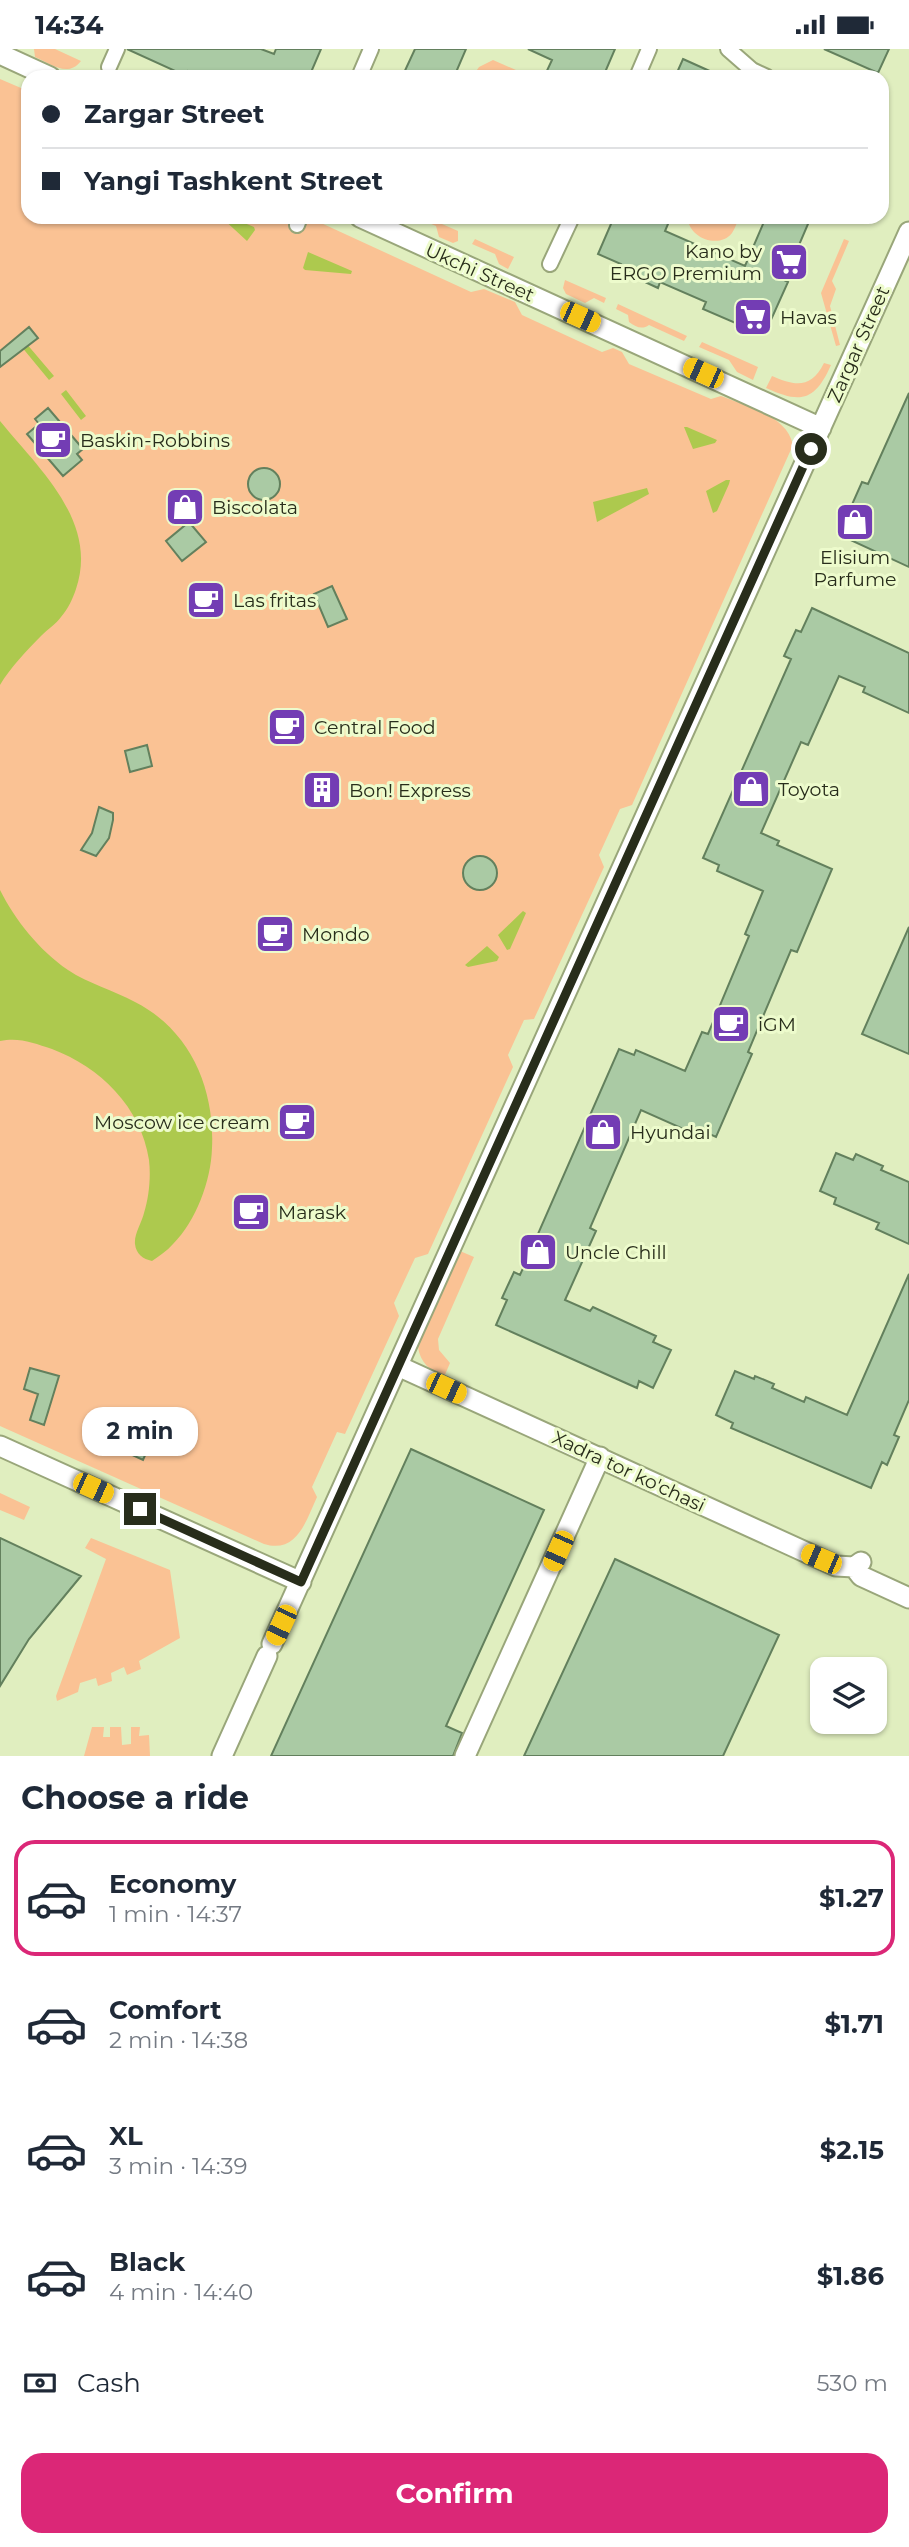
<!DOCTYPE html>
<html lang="en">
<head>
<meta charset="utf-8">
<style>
	body { margin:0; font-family:Montserrat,sans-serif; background:#f2f2f3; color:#1f2937; height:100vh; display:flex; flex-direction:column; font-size:26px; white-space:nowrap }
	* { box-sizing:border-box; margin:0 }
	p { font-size:23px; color:#747a83 }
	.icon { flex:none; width:38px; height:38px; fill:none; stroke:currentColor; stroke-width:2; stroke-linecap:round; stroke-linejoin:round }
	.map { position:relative; height:1707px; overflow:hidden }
	.panel { display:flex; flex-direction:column; background:#fff; flex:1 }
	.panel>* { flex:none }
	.guide { position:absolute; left:21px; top:21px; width:868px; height:154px; border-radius:21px; box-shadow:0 2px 5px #0004; display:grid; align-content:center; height:154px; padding:0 21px; background:#fff }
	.controls { position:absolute; left:810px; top:1608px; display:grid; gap:14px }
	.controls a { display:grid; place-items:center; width:77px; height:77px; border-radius:14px; background:#fff; box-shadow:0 2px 5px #0004; font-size:35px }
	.end { position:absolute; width:32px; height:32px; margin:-16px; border:9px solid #282d1b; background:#fff; box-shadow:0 0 0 4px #fff }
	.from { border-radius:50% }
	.bubble { position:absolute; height:49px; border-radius:21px; background:#fff; box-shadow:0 2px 5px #0004; font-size:23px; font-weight:700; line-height:49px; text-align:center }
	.car { position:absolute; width:21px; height:42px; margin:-21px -10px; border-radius:9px; box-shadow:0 0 5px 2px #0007; background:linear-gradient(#f5c518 24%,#345 0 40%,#f5c518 0 76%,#345 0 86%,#f5c518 0) }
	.guide b { display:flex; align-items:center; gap:24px; height:66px; font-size:26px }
	.guide b+b { border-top:2px solid #e0e1e3 }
	.guide i { width:18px; height:18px; background:#1f2937 }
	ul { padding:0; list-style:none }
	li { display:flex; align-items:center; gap:21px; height:116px; margin:0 14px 10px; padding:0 7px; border:4px solid transparent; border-radius:21px }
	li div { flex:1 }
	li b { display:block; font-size:26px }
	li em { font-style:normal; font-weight:700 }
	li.selected { border-color:#db2777 }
	li>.icon { width:63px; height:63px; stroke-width:1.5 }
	h2 { padding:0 21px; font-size:32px; line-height:84px }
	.pay { display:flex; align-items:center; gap:18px; height:77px; padding:0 21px; font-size:26px }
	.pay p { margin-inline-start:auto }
	.button { display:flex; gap:14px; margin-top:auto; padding:14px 21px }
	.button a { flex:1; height:80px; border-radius:21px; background:#db2777; color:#fff; font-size:28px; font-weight:700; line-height:80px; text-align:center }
	.status { display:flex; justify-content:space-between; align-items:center; height:49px; padding:0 35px; background:#fff; direction:ltr }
	.status svg { height:19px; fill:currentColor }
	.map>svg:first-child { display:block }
	.green { fill:#fac294 }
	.water { fill:#adc94e }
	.building { fill:#aacaa4; stroke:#63805d; stroke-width:2 }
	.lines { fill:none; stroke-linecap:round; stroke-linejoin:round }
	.pedestrian-casing { stroke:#99a67a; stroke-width:18 }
	.minor-casing { stroke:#99a67a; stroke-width:23 }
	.pedestrian { stroke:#fff; stroke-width:14 }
	.minor { stroke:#fff; stroke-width:19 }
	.route { stroke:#282d1b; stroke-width:9 }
	.labels { text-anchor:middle; stroke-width:6; stroke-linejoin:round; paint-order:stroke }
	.poi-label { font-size:19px; fill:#282d1b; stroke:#edfbcc; text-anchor:start }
	.street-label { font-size:19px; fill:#282d1b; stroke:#edfbcc }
</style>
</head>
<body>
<div class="status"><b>14:34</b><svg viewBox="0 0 49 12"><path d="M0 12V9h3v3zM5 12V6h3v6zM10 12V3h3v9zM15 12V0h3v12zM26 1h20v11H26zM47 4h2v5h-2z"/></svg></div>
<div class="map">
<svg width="909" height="1707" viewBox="0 0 909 1707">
	<rect width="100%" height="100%" fill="#e0eebf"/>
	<path class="green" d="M34,0H55L81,12C68,29 51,15 35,8Z
		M493,11L516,21L519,28H472L479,18Z
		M0,30L28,42V168H308L471,243L484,240L515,253L522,266L602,303L613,299L622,303L629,315L711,350L721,347C746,357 787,366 793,396L632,756L620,760L599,806L604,818L534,970L524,971L508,1006L513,1018L428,1205L415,1209L394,1254L399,1267L345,1385L337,1383L312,1438L317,1448C306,1472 297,1505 264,1495L0,1377Z
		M415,168H426L458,182V192L453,194L439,188L436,177Z
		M688,168H739C737,173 735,180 732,184C719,201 687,188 688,168Z
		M475,190L514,208L508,220L499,215L495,205L472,195Z
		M844,190L849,192L832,232L836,240L830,257L840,296L836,297L821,244Z
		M565,231L606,249L604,254L594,249L585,254L566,245L563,239Z
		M618,255L687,287L684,292L649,276C642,281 636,278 629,273L628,266L616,260Z
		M702,293L758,318L753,331L737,323L729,311L699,298Z
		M824,314L831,316C815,352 801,355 766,339L772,327C795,337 811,340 824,314Z
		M460,1202L474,1208L438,1290L439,1301L450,1314L444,1328C430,1322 420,1313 418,1298Z
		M0,1444L30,1458L24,1471L0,1461Z
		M91,1489L170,1521L180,1589L139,1612L141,1620L127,1626L124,1618L111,1624L112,1632L98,1637L96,1629L80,1634L78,1643L57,1652L56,1647L106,1510L85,1499Z
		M92,1678H104L103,1688H110V1678H121L122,1696L131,1695V1678H140L139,1687L149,1686L150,1707H84Z"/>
	<path class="water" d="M221,168H230L254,178L255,181L247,192Z
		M308,203L352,222L351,225L305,221L303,219Z
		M20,287L54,327L49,331L16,291Z
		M66,341L86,367L81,371L61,345Z
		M0,372C38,419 99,472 76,540C73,549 68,560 61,568C56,575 48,580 41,587C27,601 10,619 0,636Z
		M684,378H687L717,391L715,394L693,400Z
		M726,431H730L729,435L717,462L713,464L706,442Z
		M647,439L649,445L597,473L593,453Z
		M0,841C15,871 39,901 68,921C89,935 113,941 135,953C190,981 215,1039 212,1099C211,1132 196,1172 173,1195C167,1202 159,1207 152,1212C143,1210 136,1205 135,1195C134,1185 142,1173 144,1164C149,1148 151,1128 149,1111C141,1058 100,1018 52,1000C34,994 19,988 0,992Z
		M523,862L526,864L510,900L507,901L498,886Z
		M487,897L499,908L497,912L468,918L465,916Z"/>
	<path class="building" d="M127,0H261L274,5L276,0H321L309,28H203L188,22L186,27Z
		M415,0H466L454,28H402Z
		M528,0H615L603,28H544L552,11Z
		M824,0H889L878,24Z
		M683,10L723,28H675Z
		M614,168H671L665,182L745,217L766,168H811L784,231L788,233L766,282L742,271L740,276L703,260L706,253L660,233L658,239L619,221L621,215L598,205Z
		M29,278L38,289L0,318V302Z
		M909,344V518L844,488L855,463L850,460L862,433L868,435Z
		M48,359L83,400L77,405L82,411L63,427L27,385L39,375L35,370Z
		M248 435a16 16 0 1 1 32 0a16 16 0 1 1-32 0Z
		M189,473L206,493L182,512L166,492Z
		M332,537L347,570L328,578L314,545Z
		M812,559L909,604V664L863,643L865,638L839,627L808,696L801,693L761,784L779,792L777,796L832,820L797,903L791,901L748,1003L752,1005L716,1088L692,1077L690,1083L641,1061L590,1179L596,1182L565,1251L590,1262L593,1258L656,1287L653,1293L671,1301L653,1339L639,1332L637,1339L496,1276L507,1251L502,1249L514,1223L520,1226L619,1000L634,1006L636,1001L685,1022L702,983L708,985L749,887L745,885L763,842L717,822L719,816L703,809L791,610L784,607L796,581L801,583Z
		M147,696L152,717L130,723L125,702Z
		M99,758L113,764V771L109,789L96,807L81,801L92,784Z
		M463 824a17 17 0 1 1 34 0a17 17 0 1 1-34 0Z
		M909,878V1005L862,985Z
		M836,1104L853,1111L856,1105L883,1117L881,1121L909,1133V1195L876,1180L879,1174L834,1155L836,1149L820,1142Z
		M909,1225V1351L894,1386L899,1388L887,1416L882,1413L871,1439L731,1379L733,1374L716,1366L735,1322L754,1330L755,1327L774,1335L772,1339L804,1353L806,1348L847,1366Z
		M30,1319L59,1327L44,1376L30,1371L38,1345L24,1340Z
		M125,1381L151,1393L143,1411L117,1399Z
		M411,1400L544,1461L446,1677L462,1684L453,1707H271Z
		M0,1489L81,1527L29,1590L0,1637Z
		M615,1510L779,1586L723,1707H524Z"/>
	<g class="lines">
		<g class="pedestrian-casing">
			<path id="pedestrian" d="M728,0L752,21L767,28
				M109,18L117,0
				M359,28L371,0
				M637,28L649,0
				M297,176L300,168
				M550,215L572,168"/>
		</g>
		<g class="minor-casing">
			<path id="minor" d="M0,5L50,28
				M360,168L821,379
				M398,1317L836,1517L854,1518L861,1513
				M0,1397L301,1533
				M854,1518L861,1527L909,1549
				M272,1595L909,183
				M222,1707L267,1607
				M465,1707L600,1408"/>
		</g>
		<use href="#pedestrian" class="pedestrian"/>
		<use href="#minor" class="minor"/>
	</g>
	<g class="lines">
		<path class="route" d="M140,1460L301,1533L811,400"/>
	</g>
	<defs>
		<g id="supermarket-square" transform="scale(2.0125)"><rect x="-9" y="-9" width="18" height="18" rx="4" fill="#733db4" stroke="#edfbcc"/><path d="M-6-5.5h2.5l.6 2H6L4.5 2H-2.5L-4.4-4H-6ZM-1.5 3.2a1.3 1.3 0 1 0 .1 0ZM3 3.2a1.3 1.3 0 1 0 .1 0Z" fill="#fff"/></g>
		<g id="cafe-square" transform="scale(2.0125)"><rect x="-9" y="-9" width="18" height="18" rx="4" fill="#733db4" stroke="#edfbcc"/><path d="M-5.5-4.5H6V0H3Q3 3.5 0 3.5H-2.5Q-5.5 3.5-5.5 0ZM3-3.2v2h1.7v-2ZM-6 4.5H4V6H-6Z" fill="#fff"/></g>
		<g id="shop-square" transform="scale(2.0125)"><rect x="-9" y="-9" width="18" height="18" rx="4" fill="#733db4" stroke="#edfbcc"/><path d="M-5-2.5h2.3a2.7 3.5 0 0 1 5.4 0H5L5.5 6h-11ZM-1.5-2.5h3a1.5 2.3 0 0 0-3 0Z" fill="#fff"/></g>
		<g id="building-square" transform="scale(2.0125)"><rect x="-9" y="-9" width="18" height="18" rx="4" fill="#733db4" stroke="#edfbcc"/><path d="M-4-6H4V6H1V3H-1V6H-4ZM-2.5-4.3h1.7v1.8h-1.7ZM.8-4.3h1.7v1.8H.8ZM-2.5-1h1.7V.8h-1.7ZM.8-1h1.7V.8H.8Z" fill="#fff"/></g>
	</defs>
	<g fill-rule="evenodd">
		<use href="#supermarket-square" x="789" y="213"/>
		<use href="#supermarket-square" x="753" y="268"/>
		<use href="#cafe-square" x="53" y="391"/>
		<use href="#shop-square" x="185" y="458"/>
		<use href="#shop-square" x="855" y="473"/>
		<use href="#cafe-square" x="206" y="551"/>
		<use href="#cafe-square" x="287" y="678"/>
		<use href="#shop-square" x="751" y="740"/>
		<use href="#building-square" x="322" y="741"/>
		<use href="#cafe-square" x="275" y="885"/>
		<use href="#cafe-square" x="731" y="975"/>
		<use href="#cafe-square" x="297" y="1073"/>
		<use href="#shop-square" x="603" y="1083"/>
		<use href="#cafe-square" x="251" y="1163"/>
		<use href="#shop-square" x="538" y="1203"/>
	</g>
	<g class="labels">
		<g class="poi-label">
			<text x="762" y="209" text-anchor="end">Kano by<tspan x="762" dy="22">ERGO Premium</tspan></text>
			<text x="780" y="275">Havas</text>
			<text x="80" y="398">Baskin-Robbins</text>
			<text x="212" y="465">Biscolata</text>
			<text x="855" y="515" text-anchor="middle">Elisium<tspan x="855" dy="22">Parfume</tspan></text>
			<text x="233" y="558">Las fritas</text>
			<text x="314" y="685">Central Food</text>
			<text x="778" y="747">Toyota</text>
			<text x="349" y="748">Bon! Express</text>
			<text x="302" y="892">Mondo</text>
			<text x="758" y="982">iGM</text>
			<text x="270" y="1080" text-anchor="end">Moscow ice cream</text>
			<text x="630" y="1090">Hyundai</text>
			<text x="278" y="1170">Marask</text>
			<text x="565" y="1210">Uncle Chill</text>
		</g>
		<g class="street-label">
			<text transform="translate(480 223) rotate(24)" y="7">Ukchi Street</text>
			<text transform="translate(858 295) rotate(-66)" y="7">Zargar Street</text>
			<text transform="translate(629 1422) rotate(25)" y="7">Xadra tor ko'chasi</text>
		</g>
	</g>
</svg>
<div class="controls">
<a><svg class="icon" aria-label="layers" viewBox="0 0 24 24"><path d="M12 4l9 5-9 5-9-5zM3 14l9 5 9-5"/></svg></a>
</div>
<i class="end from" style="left:811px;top:400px"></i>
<i class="end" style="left:140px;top:1460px"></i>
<div class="bubble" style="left:82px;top:1358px;width:116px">2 min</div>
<i class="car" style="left:580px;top:268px;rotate:114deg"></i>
<i class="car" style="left:703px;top:324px;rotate:294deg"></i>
<i class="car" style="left:446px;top:1339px;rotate:115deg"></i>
<i class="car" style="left:93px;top:1439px;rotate:114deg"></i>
<i class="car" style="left:558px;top:1502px;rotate:204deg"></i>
<i class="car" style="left:821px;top:1510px;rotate:293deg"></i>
<i class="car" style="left:281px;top:1576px;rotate:205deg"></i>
<div class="guide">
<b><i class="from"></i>Zargar Street</b>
<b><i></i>Yangi Tashkent Street</b>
</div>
</div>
<section class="panel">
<h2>Choose a ride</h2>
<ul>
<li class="selected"><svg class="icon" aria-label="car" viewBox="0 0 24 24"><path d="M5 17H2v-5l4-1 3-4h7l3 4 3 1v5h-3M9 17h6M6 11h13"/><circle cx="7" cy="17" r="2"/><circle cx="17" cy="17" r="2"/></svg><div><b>Economy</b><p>1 min · 14:37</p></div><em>$1.27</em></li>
<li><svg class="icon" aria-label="car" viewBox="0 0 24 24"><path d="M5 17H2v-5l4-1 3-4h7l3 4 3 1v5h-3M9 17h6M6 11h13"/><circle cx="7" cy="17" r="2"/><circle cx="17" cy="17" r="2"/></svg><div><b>Comfort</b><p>2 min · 14:38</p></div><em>$1.71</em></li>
<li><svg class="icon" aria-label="car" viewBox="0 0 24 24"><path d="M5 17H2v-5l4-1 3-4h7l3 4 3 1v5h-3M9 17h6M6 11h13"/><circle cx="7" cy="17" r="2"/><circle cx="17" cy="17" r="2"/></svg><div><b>XL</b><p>3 min · 14:39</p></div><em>$2.15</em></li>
<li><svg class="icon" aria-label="car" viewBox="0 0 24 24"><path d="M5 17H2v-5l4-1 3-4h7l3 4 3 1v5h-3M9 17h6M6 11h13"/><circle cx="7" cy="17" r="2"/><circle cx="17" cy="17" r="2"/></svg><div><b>Black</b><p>4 min · 14:40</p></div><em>$1.86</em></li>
</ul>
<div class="pay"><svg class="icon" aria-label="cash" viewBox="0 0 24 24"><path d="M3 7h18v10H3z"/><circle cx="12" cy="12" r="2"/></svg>Cash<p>530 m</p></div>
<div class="button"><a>Confirm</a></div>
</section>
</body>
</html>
